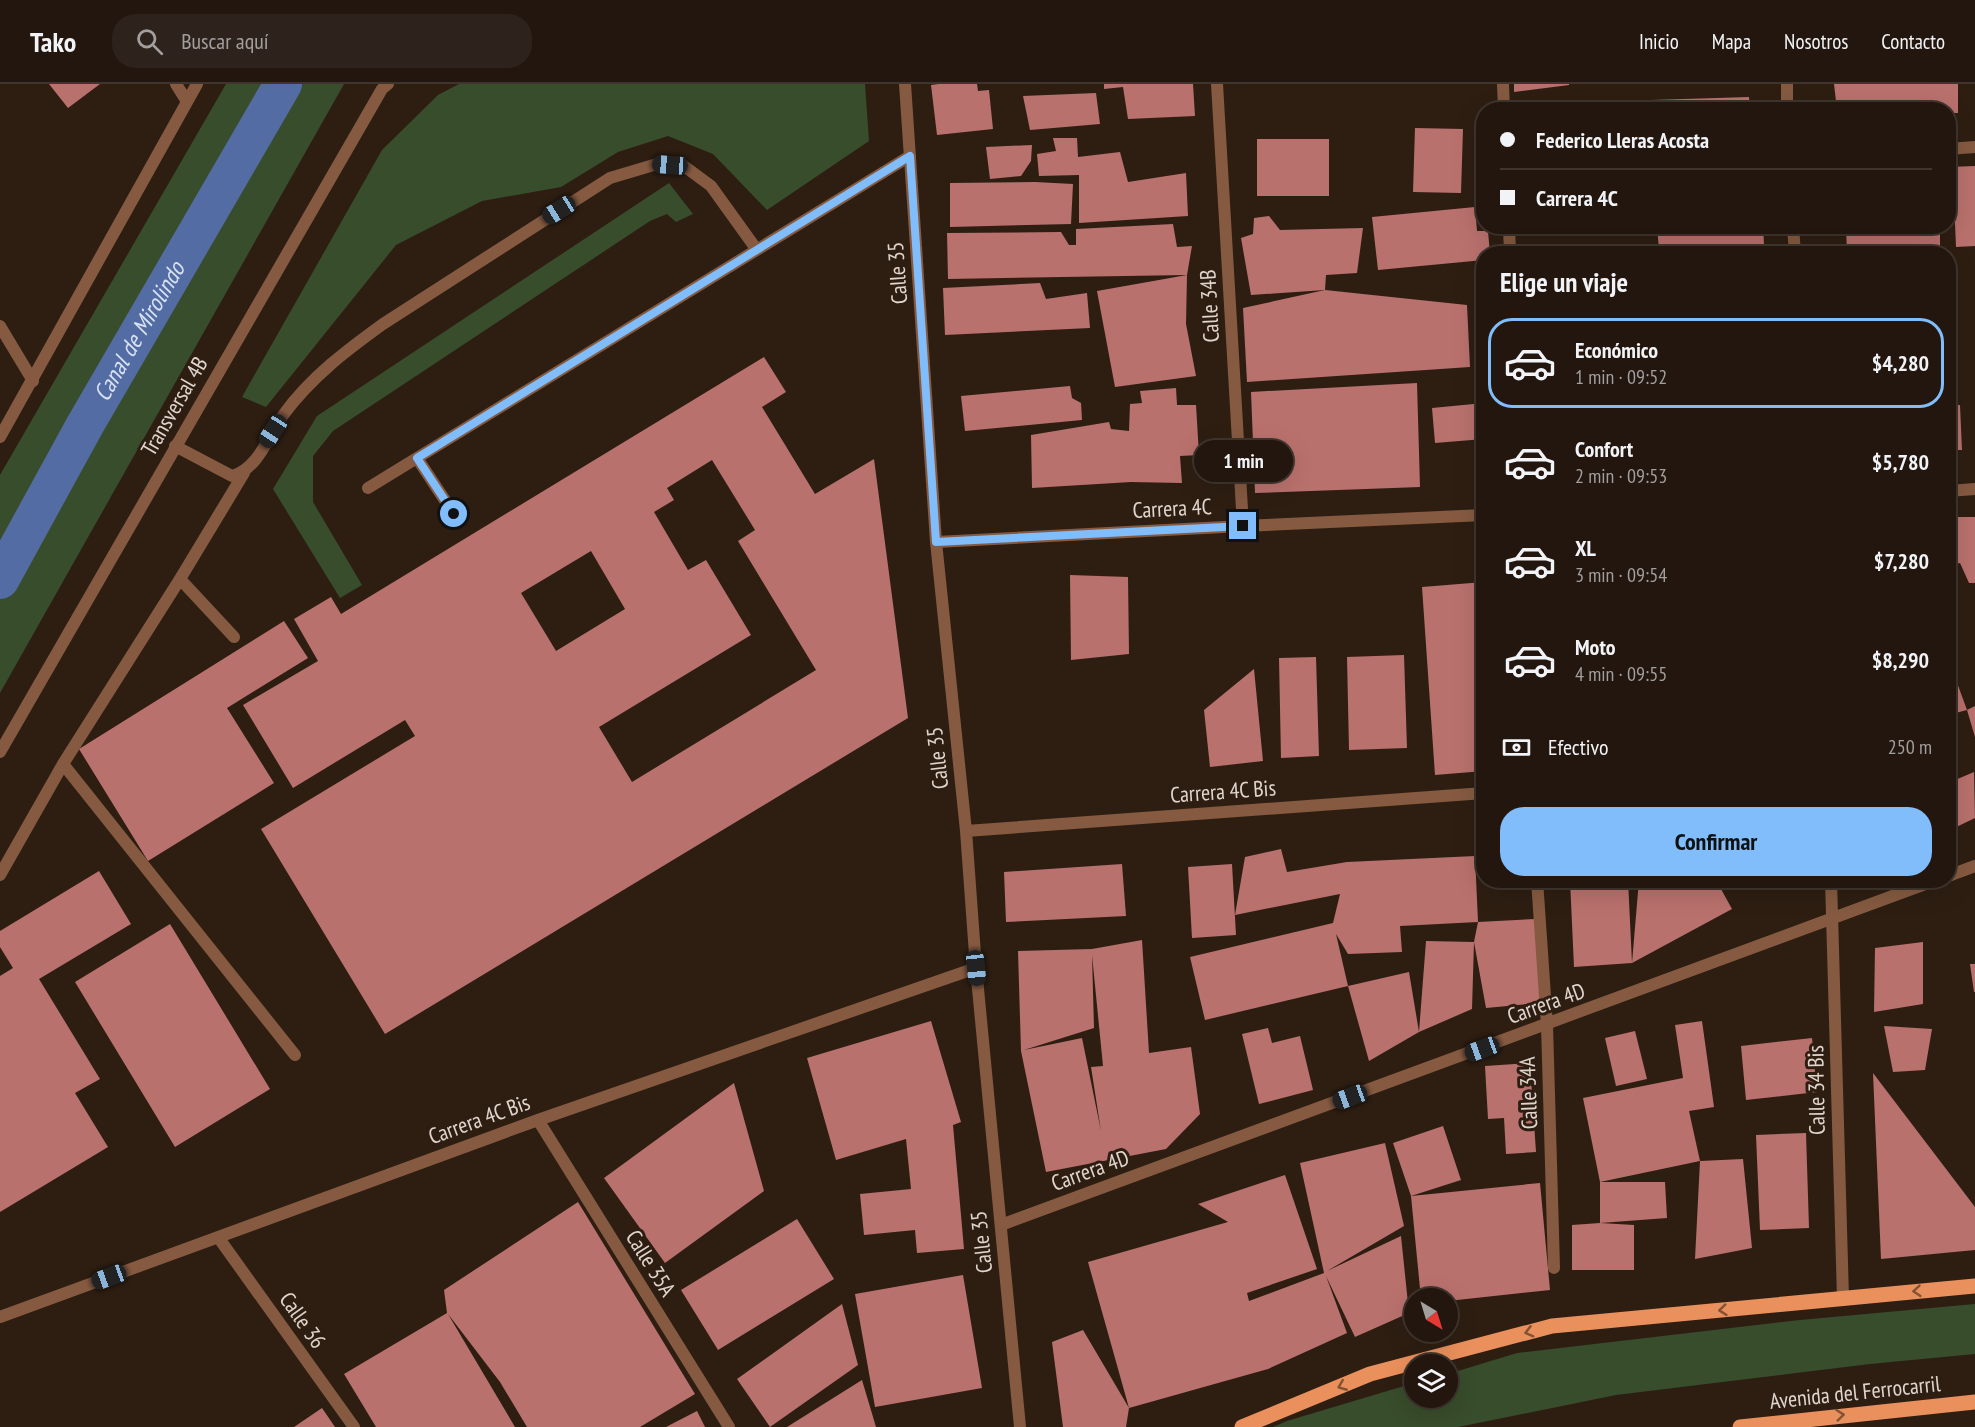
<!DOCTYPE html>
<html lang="es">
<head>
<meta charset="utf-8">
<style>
	body { margin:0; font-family:"PT Sans Narrow",sans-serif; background:#2e231c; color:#f1f3f6; height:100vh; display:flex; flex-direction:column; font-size:22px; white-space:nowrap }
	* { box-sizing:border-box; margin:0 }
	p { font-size:20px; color:#a29f9e }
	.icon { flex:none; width:33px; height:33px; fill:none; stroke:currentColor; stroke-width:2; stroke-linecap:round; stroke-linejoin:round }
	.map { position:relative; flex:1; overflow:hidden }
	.details { position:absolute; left:1476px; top:162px; width:480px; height:642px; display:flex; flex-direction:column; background:#22160e; border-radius:24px; box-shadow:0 6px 24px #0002,0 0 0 2px #3f352e }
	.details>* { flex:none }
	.banner { position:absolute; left:1476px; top:18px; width:480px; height:132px; border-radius:24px; box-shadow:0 6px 24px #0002,0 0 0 2px #3f352e; display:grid; align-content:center; height:132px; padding:0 24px; background:#22160e }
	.needle { width:39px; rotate:142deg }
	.tools { position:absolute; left:1404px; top:1204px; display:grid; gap:12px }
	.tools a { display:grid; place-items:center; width:54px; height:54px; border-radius:50%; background:#22160e; box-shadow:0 6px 24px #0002,0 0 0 2px #3f352e; font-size:30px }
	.end { position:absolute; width:27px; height:27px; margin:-14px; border:8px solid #80bdfa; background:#111; box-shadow:0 0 0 3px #111 }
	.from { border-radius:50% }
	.bubble { position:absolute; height:42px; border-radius:21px; background:#22160e; box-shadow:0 6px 24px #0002,0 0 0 2px #3f352e; font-size:20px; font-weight:800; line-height:42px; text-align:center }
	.car { position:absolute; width:18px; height:36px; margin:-18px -9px; border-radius:8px; box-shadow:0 0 4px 2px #0007; background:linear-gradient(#222 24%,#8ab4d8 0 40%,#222 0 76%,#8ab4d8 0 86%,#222 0) }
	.banner b { display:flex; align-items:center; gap:21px; height:57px; font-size:22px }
	.banner b+b { border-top:2px solid #3f352e }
	.banner i { width:15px; height:15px; background:#f1f3f6 }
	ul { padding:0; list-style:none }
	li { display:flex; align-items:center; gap:18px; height:90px; margin:0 12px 9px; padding:0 12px; border:3px solid transparent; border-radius:24px }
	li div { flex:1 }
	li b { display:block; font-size:22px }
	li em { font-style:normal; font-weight:800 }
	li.active { border-color:#80bdfa }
	li>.icon { width:54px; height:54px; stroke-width:1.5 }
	h2 { padding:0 24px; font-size:27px; line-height:72px }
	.pay { display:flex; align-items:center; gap:15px; height:66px; padding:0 24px; font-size:22px }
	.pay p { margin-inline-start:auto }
	.button { display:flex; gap:12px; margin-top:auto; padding:12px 24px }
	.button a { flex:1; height:69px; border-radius:24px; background:#80bdfa; color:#111; font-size:24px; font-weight:800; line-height:69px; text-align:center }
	header { display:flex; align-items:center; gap:36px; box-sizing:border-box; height:84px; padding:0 30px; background:#22160e; border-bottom:2px solid #3f352e }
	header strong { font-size:28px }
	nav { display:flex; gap:33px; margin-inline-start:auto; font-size:21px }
	.search { width:420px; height:54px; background:#2e231c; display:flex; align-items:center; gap:15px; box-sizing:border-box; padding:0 21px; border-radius:24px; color:#a29f9e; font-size:22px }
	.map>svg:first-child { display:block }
	.green { fill:#384d2c }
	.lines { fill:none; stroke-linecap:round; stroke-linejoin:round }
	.canal { stroke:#536da4; stroke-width:38 }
	.building { fill:#b9716d; fill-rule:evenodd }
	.service { stroke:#855a41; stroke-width:12 }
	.minor { stroke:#855a41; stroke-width:12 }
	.primary { stroke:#ea905c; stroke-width:15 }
	.oneway { stroke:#835133 }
	.route { stroke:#80bdfa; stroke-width:8 }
	.labels { text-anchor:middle; stroke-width:6; stroke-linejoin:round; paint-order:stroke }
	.street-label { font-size:22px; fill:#e0d5cd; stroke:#2e1e12 }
	.water-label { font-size:24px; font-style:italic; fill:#d9e2f2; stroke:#2e1e12 }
</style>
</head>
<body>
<header>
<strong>Tako</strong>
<div class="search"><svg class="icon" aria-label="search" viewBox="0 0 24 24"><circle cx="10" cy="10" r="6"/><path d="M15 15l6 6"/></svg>Buscar aquí</div>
<nav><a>Inicio</a><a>Mapa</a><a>Nosotros</a><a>Contacto</a></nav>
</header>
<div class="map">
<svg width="1975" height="1343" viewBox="0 0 1975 1343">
	<rect width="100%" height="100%" fill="#2e1e12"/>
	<path class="green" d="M226,0H344L0,609V391Z
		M459,0H865L869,57L767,126L713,70L668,52L618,68L561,103L482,117L396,161L266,323L242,313L382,66L438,11Z
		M669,99L693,130L676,138L667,130L650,137L333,347L313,372V418L362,501L340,514L273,405L317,332Z
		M1948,257H1953L1955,311H1949Z
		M1975,1220V1270L1870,1280L1616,1311L1458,1343H1273L1287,1337L1414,1299V1314H1448V1290L1517,1269L1800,1236Z"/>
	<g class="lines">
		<path class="canal" id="s1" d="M0,496L85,341L283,0"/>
	</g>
	<path class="building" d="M49,0H100L68,24Z
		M939,0H977L978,7L989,6L993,45L937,51L931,1Z
		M1104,0H1193L1195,32L1128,35L1123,3L1104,5Z
		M1514,0H1569V1L1514,8Z
		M1834,0H1958V29H1948V26H1837Z
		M1096,9L1100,40L1030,46L1023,12Z
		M1749,13L1750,26H1651V16Z
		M1415,44L1463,45L1461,109L1413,108Z
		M1053,54H1077L1078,73L1120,68L1128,98L1186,89L1188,132L1079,139V91L1039,92L1037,70L1056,67Z
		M1257,55H1329V112H1257Z
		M1032,61L1031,77L1021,92L990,95L986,63Z
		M1975,82V162L1956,163L1954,116H1948V83Z
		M1035,98L1073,100L1071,140L950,143V99Z
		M1475,123L1477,147H1488L1490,170H1484V176L1378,186L1372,133Z
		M1269,132L1280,146L1363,144L1357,189L1326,191L1325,206L1251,211L1241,154L1253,150L1254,134Z
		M1173,140L1177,163L1192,162L1187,191L1186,240L1196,292L1115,303L1097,207L1187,191L948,195L947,149L1061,148L1069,161H1076V145Z
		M1657,142H1763L1764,160L1659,166Z
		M1846,142H1926L1940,146V170H1847Z
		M1040,199L1046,215L1087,209L1090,244L945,251L943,204Z
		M1325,206L1467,221L1470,283L1247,298L1243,224Z
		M764,273L786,308L762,323L815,410L874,375L908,634L385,950L261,745L415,652L405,636L293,704L243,621L318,577L294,535L331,513L341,530ZM712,376L755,446L738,457L816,586L632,698L599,643L751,551L706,476L688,486L654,428L674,416L667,404ZM591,467L625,525L556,567L521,509Z
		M1417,299L1420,403L1255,409L1251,308Z
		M1070,302L1072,314L1081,319L1082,336L965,347L961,312Z
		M1176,304L1177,321H1196L1199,371L1180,372L1182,399L1131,398L1032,404L1031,351L1109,338L1111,345L1129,347L1130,320L1142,319L1140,307Z
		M1484,319V355L1435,359L1432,324Z
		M1960,321L1962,366H1948V322Z
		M1948,433H1975V499H1969L1960,479L1948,482Z
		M1070,491L1128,493L1129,570L1071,576Z
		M1484,498V687L1435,691L1422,503Z
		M284,537L308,574L227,624L274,699L148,777L79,665Z
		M1404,571L1407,664L1349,666L1347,573Z
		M1316,573L1319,672L1281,674L1279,574Z
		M1948,574L1967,626L1975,622V653L1967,626L1948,631Z
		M1254,585L1263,677L1210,683L1204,626Z
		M1974,688L1975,734L1948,747V699Z
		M1281,765L1287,788L1347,778L1475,772L1478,838L1400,842L1402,868L1348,870L1336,850L1348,902L1205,936L1190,873L1333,839L1340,810L1235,831L1245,773Z
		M1122,780L1126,832L1006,838L1004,788Z
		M1232,780L1236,851L1192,854L1188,783Z
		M99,787L131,840L39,895L100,995L75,1009L108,1063L0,1128V892L13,884L0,863V847Z
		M1570,796H1628L1632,879L1639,796H1716L1732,825L1632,879L1574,883Z
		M1535,835L1541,919L1486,924L1474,858L1478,838Z
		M170,840L270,1005L175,1063L75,898Z
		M1142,856L1149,969L1191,963L1200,1030L1166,1065L1046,1088L1021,967L1018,867L1092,865ZM1092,871L1103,982L1091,983L1101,1047L1082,954L1024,966L1094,944Z
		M1426,857L1474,858L1472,925L1419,948Z
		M1923,858V920L1874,928L1875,864Z
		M1970,880H1975V908H1974Z
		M1409,888L1419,948L1369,977L1348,902Z
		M931,937L961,1038L953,1041L964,1165L917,1169L915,1146L864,1151L860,1110L911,1105L906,1055L836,1076L807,974Z
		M1702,937L1714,1023L1689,1027L1700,1077L1600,1098L1583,1014L1683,994L1675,941Z
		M1884,942L1932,945L1925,986L1893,988Z
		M1268,944L1272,959L1300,952L1313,1006L1259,1020L1242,950Z
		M1635,947L1647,995L1616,1002L1605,954Z
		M1812,954L1817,1008L1746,1016L1741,962Z
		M1530,979L1536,1068L1506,1070L1504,1034L1488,1035L1485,982Z
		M1873,989L1975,1123V1166L1881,1175Z
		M734,999L764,1107L665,1179L604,1094Z
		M1443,1042L1461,1096L1411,1112L1540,1099L1550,1206L1448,1217V1215H1421L1411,1112L1393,1059Z
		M1806,1049L1809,1144L1760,1146L1756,1051Z
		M1385,1059L1404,1142L1327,1187L1401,1152L1409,1229L1355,1253L1326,1192L1347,1249L1268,1285L1129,1324L1126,1343H1063L1052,1258L1083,1246L1129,1324L1088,1178L1228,1138L1198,1120L1285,1091L1317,1185L1247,1209L1249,1217L1324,1189L1300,1079Z
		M1743,1075L1752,1164L1695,1175L1700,1077Z
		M1600,1098H1665L1667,1134L1600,1139Z
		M578,1118L695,1310L640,1343H527L500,1298L448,1230L515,1343H376L344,1290L447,1229L444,1206Z
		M797,1135L834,1195L718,1266L681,1206Z
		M1600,1139L1634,1141V1186H1572V1141Z
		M963,1191L982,1304L875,1323L855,1210Z
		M842,1220L858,1281L770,1343L737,1295Z
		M862,1296L876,1343H787Z
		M322,1324L335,1343H294Z
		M697,1327L705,1343H666Z"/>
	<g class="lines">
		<path class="service" d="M175,362L232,392C259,385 269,350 284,330C311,293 347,266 383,240L610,94L657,80L684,82L711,102L757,166
			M417,374L454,430
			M368,404L910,72
			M180,495L234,553
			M63,680L295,971
			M0,791L63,680L180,495L244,389"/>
		<path class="minor" d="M176,0L186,16
			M905,0L936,458L966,747L976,884L1020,1343
			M1217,0L1243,442
			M1503,0L1504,26
			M1787,0V26
			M1948,65L1975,63
			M1509,142L1510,170
			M1793,142L1795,170
			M0,242L33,297
			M0,353L197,0
			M1948,407L1975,405
			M936,458L1243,442L1484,431
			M0,668L382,5L388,0
			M966,747L1484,709
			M1948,792L1975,782
			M1537,796L1547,941L1554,1184
			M1831,796L1843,1214
			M538,1036L729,1343
			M1001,1141L1936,796
			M218,1153L354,1343
			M0,1233L538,1036L976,884"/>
		<path class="primary" d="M1242,1343L1370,1290L1552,1242L1975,1202
			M1740,1343L1975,1318"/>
	</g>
	<defs><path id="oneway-chevron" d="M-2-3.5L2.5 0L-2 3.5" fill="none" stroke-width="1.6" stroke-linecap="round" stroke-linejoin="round" transform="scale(1.5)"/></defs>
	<g class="oneway">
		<use href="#oneway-chevron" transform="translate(1917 1207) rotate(175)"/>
		<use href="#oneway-chevron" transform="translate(1723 1226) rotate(174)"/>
		<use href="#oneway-chevron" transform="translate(1529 1248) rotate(165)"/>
		<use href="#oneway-chevron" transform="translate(1342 1302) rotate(158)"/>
		<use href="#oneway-chevron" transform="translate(1840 1331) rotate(-6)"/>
	</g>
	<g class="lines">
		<path class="route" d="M454,430L417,374L910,72L936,458L1243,442"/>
	</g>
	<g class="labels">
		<g class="street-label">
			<text transform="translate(897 189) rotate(-94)" y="8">Calle 35</text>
			<text transform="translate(1209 222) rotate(-93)" y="8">Calle 34B</text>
			<text transform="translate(174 322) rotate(-60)" y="8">Transversal 4B</text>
			<text transform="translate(1172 424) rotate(-3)" y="8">Carrera 4C</text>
			<text transform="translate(937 674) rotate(-96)" y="8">Calle 35</text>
			<text transform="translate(1223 707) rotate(-4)" y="8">Carrera 4C Bis</text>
			<text transform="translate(1546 919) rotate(-20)" y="8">Carrera 4D</text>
			<text transform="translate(1816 1006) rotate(-91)" y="8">Calle 34 Bis</text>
			<text transform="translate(1528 1009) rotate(-92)" y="8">Calle 34A</text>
			<text transform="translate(479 1035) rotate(-20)" y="8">Carrera 4C Bis</text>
			<text transform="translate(1090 1086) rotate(-20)" y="8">Carrera 4D</text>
			<text transform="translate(981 1158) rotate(-96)" y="8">Calle 35</text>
			<text transform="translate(651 1179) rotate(58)" y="8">Calle 35A</text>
			<text transform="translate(303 1236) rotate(55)" y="8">Calle 36</text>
			<text transform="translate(1855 1308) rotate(-6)" y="8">Avenida del Ferrocarril</text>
		</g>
		<g class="water-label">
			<text dy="8" stroke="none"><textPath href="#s1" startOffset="285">Canal de Mirolindo</textPath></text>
		</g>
	</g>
</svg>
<div class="tools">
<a><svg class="needle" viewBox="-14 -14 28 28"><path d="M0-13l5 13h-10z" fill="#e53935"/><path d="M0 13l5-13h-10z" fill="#a29f9e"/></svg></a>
<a><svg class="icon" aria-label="layers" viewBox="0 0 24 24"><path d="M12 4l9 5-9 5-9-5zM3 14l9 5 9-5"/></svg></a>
</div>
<i class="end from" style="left:454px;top:430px"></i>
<i class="end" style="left:1243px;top:442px"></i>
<div class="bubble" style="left:1194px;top:356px;width:99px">1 min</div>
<i class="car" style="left:670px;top:81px;rotate:274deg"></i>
<i class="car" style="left:559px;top:126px;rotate:238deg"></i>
<i class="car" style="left:273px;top:347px;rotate:213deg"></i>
<i class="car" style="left:976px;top:884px;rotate:174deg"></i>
<i class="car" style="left:1482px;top:965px;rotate:250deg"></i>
<i class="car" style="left:1350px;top:1013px;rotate:250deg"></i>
<i class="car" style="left:109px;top:1193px;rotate:250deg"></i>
<div class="banner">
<b><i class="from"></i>Federico Lleras Acosta</b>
<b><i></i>Carrera 4C</b>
</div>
<section class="details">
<h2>Elige un viaje</h2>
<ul>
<li class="active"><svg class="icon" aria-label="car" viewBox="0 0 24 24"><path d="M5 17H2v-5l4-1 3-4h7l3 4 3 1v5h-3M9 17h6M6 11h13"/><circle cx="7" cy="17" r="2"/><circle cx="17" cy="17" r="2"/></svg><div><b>Económico</b><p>1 min · 09:52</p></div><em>$4,280</em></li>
<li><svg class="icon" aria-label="car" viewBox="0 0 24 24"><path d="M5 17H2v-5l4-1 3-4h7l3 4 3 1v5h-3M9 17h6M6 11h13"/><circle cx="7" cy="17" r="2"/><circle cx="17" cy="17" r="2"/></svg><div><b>Confort</b><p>2 min · 09:53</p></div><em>$5,780</em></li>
<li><svg class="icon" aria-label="car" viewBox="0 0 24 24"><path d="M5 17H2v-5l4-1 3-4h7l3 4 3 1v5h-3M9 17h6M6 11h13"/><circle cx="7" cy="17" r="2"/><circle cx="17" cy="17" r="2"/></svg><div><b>XL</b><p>3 min · 09:54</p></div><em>$7,280</em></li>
<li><svg class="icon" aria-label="car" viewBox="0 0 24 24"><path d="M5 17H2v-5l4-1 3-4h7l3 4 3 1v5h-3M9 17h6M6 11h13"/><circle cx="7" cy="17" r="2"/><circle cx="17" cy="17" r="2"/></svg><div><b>Moto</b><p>4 min · 09:55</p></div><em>$8,290</em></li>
</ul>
<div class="pay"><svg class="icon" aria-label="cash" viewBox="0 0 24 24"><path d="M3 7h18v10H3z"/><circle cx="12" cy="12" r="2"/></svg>Efectivo<p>250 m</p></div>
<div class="button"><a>Confirmar</a></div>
</section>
</div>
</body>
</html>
